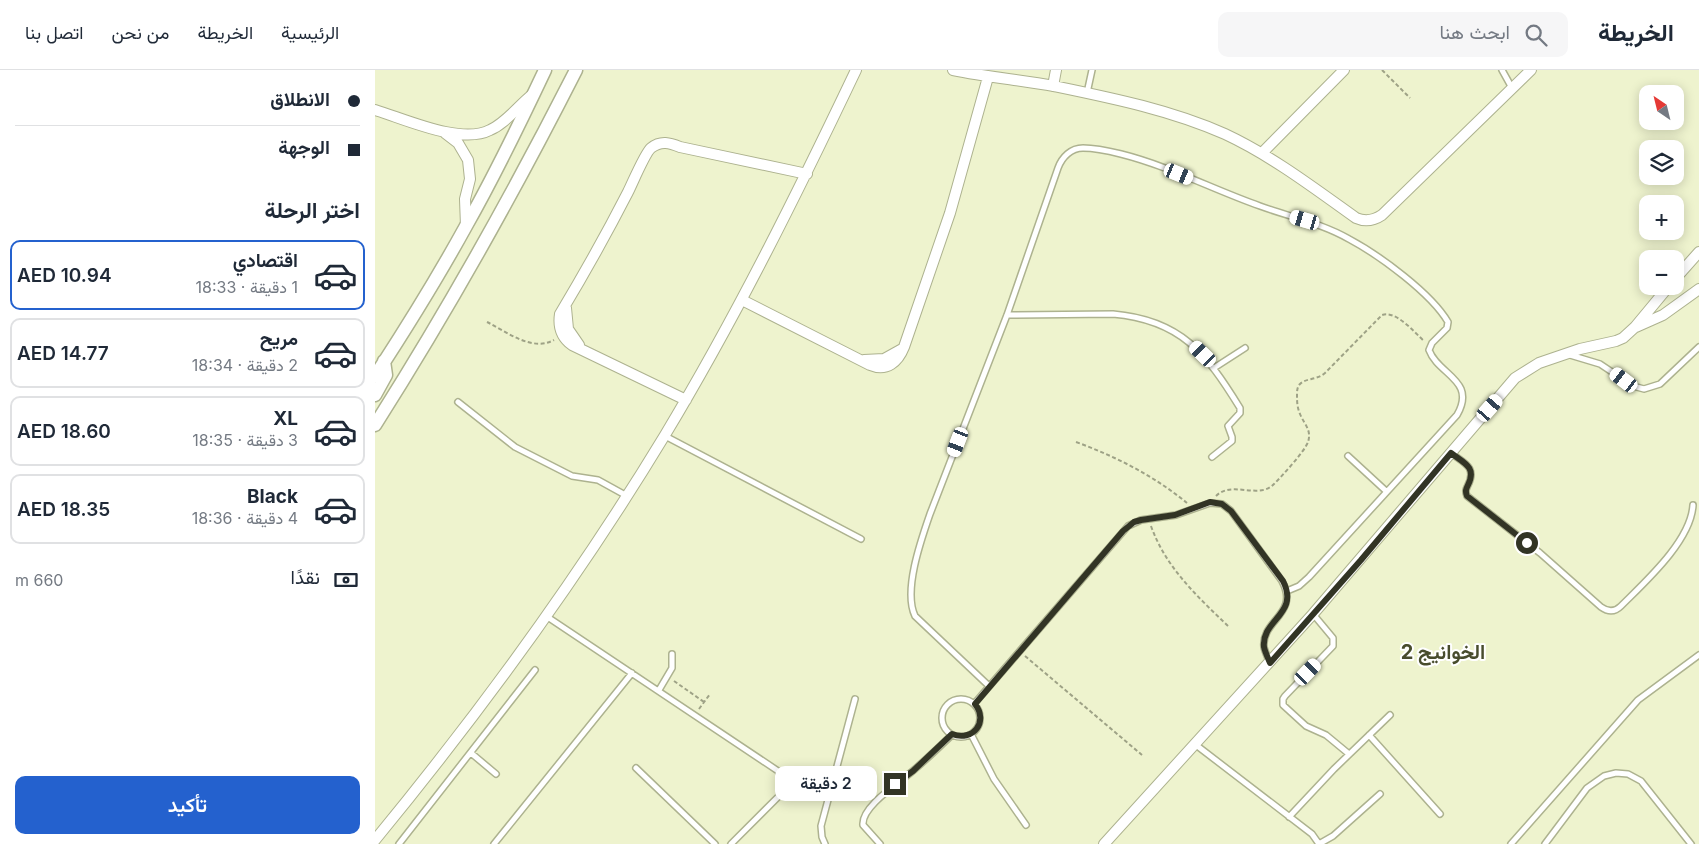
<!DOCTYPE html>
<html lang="ar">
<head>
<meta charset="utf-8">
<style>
	body { margin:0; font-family:Inter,Vazirmatn,sans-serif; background:#f6f6f7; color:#1f2937; direction:rtl; height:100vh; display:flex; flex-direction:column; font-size:19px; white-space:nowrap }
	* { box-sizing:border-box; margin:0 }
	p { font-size:16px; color:#747a83 }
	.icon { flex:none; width:28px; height:28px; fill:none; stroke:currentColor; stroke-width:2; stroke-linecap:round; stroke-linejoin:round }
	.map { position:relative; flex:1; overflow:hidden; direction:ltr }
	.drawer { display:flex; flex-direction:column; background:#fff; width:375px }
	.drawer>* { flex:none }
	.hud { display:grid; align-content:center; height:110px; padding:0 15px; background:#fff }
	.needle { width:32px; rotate:325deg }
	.controls { position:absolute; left:1264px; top:15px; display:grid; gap:10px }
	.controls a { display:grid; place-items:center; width:45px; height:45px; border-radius:10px; background:#fff; box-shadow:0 2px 12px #0003; font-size:25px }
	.end { position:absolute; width:22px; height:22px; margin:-11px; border:6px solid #323425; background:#fff; box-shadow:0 0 0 2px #fff }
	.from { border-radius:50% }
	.bubble { position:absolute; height:35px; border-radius:10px; background:#fff; box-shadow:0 2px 12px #0003; font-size:16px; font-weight:600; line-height:35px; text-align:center; direction:rtl }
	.car { position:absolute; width:15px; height:30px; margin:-15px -8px; border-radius:6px; box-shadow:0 0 4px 1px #0007; background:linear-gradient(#fff 24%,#345 0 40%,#fff 0 76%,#345 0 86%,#fff 0) }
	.hud b { display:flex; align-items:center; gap:18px; height:48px; font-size:19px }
	.hud b+b { border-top:1px solid #e0e1e3 }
	.hud i { width:12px; height:12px; background:#1f2937 }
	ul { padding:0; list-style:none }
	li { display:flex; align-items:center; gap:15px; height:70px; margin:0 10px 8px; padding:0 5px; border:2px solid #e0e1e3; border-radius:10px }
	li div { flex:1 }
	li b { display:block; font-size:19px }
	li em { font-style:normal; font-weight:600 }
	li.current { border-color:#2461ce }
	li>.icon { width:45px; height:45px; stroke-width:1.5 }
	h2 { padding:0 15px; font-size:22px; line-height:60px }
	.pay { display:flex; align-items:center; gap:12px; height:55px; padding:0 15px; font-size:19px }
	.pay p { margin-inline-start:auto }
	.primary-button { display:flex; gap:10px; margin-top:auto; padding:10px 15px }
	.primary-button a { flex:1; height:58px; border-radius:10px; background:#2461ce; color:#fff; font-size:20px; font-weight:600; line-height:58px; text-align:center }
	header { display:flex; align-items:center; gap:30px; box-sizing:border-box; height:70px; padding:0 25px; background:#fff; border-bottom:1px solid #e0e1e3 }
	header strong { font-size:24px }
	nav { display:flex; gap:28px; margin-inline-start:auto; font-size:18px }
	.search { width:350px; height:45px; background:#f6f6f7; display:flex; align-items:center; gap:12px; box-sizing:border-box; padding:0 18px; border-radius:10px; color:#747a83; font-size:19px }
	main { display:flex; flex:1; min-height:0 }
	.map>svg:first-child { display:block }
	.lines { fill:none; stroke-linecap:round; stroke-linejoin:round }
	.service-casing { stroke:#adb28f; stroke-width:8 }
	.minor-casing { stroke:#adb28f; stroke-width:12 }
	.tertiary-casing { stroke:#adb28f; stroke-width:15 }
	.path { stroke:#9ea286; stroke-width:2; stroke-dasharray:4 2.5; stroke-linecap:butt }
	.service { stroke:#fff; stroke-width:5 }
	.minor { stroke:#fff; stroke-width:10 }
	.tertiary { stroke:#fff; stroke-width:12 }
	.route { stroke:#323425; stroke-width:6 }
	.labels { text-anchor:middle; stroke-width:4; stroke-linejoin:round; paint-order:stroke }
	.district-label { font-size:20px; font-weight:bold; fill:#484c2d; stroke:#fff }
</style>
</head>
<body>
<header>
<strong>الخريطة</strong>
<div class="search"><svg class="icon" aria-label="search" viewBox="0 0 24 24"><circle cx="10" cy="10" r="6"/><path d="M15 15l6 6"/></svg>ابحث هنا</div>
<nav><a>الرئيسية</a><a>الخريطة</a><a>من نحن</a><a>اتصل بنا</a></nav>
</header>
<main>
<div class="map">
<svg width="1324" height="774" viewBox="0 0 1324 774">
	<rect width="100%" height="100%" fill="#eef3ce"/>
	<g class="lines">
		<g class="service-casing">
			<path id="service" d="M1127,0L1137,18
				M712,23L717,0
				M632,245L738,244C806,250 831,283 865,338V343L853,356L857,367V371L837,387
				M1195,285L1225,294L1258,316L1269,319L1285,314L1324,277
				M839,298L870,278
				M83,332L140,377L197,406L223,410L252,426
				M290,366L486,469
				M1076,383C1089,393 1102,397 1093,415C1091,419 1090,421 1092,426L1165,483L1226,537C1233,542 1240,542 1246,536C1270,512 1316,471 1318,435
				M973,386L1011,421
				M938,544L958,568V576L910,626L908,629V635L931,656L951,665L974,684
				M171,546L403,701C409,709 410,716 405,725L356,774
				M614,616L540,546C528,521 546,470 555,444L632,245L683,98C687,87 696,78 708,78C721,78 734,81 746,84C794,96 839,120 885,136C915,147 946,153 974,169C1004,185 1056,223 1073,252L1072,258L1057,273L1054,280C1063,305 1102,310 1082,345L934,507L924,516L912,521
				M284,620L297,598V584
				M567 648a19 19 0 1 1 38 0a19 19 0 1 1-38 0Z
				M599,634L753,456L766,450L801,445L835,433L847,434L856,441L907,511C925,544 886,550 889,577C890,582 893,588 895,593
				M596,664L619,709L651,755
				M994,665L1065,744
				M821,675L937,764L944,774
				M96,683L121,704
				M261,698L340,774
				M914,747L959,699L1015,645
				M24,774L160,600
				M119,774L257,603
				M450,774L447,767L446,756L480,629
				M505,774L488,755C486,736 527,711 540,699C553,688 565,676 577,665
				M944,774L958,766L1005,724
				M1136,774L1263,630L1324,585
				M1170,774L1212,718L1229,706L1241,703L1253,704L1266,711L1316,774"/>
		</g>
		<g class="minor-casing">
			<path id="minor" d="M578,0C612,7 646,10 679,16C737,28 796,40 850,64C897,86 939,118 981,148C990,152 998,151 1007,145L1156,0
				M678,16L681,0
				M0,40C30,49 86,75 115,60C131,53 143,36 157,25
				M70,63L83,73L93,90L95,109L90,129L91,156
				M887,83L969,0
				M1300,209L1324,182
				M367,230L495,295C512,302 523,292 529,277L575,143L613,7
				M191,238L193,259L204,275
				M1261,257L1288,245L1324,219
				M489,290L509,289L527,279
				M311,330L197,275C186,267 183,257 185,244C209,204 232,163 253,122C258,112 270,83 276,78C286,70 295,73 305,77L432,104
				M0,770C106,641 204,507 290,365C361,247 422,124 481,0
				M729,774L938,544L1140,308L1164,293L1205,279L1241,271L1248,268L1260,257L1294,216"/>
		</g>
		<g class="tertiary-casing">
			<path id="tertiary" d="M0,306C32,257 63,207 91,156C120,105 145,53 170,0
				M0,325L11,305L9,291
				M0,355C73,240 139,122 201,0"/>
		</g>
		<path class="path" d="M1007,0L1035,28
			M112,252C132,262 157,282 179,270
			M701,372C742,387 779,406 812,433
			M841,426C857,410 884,430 899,414C907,406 930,381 933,372C937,360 929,354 925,344C922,337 922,331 922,325C922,321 922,317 925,314C931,308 942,310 950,303L1007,245C1021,240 1039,262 1049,271
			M776,456C791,498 822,526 853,556
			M650,586L767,685
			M299,611L329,632
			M324,639L335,624"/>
		<use href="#service" class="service"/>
		<use href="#minor" class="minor"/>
		<use href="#tertiary" class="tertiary"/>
	</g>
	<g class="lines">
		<path class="route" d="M520,714L538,701L577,664C598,672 614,652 600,634L748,461L759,452L766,450L800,445L835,432L847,434L856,441L908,511C925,544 886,550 889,577C890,582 893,588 895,593L986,490L1076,383C1089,393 1102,397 1093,415C1091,419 1090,421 1092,426L1152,473"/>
	</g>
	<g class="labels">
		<g class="district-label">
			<text x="1068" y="589">الخوانيج 2</text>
		</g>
	</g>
</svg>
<div class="controls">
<a><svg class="needle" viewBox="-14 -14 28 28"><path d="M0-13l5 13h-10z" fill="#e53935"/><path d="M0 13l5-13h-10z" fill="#747a83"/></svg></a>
<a><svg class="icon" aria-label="layers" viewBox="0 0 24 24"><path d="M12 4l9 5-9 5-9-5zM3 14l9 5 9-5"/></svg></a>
<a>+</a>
<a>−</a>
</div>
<i class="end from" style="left:1152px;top:473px"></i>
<i class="end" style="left:520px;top:714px"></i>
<div class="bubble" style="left:400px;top:696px;width:102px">2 دقيقة</div>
<i class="car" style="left:804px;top:104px;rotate:112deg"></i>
<i class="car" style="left:930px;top:150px;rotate:286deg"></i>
<i class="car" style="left:828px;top:284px;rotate:314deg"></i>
<i class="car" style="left:1249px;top:310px;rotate:307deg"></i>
<i class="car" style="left:1115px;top:338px;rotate:41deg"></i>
<i class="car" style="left:583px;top:372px;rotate:201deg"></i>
<i class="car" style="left:933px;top:602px;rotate:44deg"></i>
</div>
<section class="drawer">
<div class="hud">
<b><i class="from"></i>الانطلاق</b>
<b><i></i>الوجهة</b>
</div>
<h2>اختر الرحلة</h2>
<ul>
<li class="current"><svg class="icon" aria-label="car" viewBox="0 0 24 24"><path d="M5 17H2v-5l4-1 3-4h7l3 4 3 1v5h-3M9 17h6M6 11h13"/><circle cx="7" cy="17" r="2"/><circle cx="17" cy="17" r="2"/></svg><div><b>اقتصادي</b><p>1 دقيقة · 18:33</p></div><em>AED 10.94</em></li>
<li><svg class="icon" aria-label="car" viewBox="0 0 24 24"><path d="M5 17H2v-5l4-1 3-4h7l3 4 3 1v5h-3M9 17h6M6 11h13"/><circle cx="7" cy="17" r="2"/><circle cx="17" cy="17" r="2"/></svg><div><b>مريح</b><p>2 دقيقة · 18:34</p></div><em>AED 14.77</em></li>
<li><svg class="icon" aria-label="car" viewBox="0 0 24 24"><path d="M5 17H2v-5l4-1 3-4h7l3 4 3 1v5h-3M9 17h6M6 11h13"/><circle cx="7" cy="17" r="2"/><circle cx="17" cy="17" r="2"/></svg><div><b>XL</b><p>3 دقيقة · 18:35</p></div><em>AED 18.60</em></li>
<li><svg class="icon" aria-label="car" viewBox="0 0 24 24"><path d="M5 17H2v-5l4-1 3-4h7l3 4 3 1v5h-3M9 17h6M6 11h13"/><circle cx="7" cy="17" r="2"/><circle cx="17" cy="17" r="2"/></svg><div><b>Black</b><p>4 دقيقة · 18:36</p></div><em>AED 18.35</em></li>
</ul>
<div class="pay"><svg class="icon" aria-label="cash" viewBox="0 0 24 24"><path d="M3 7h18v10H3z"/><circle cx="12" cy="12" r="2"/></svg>نقدًا<p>660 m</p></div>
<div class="primary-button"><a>تأكيد</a></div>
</section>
</main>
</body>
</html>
